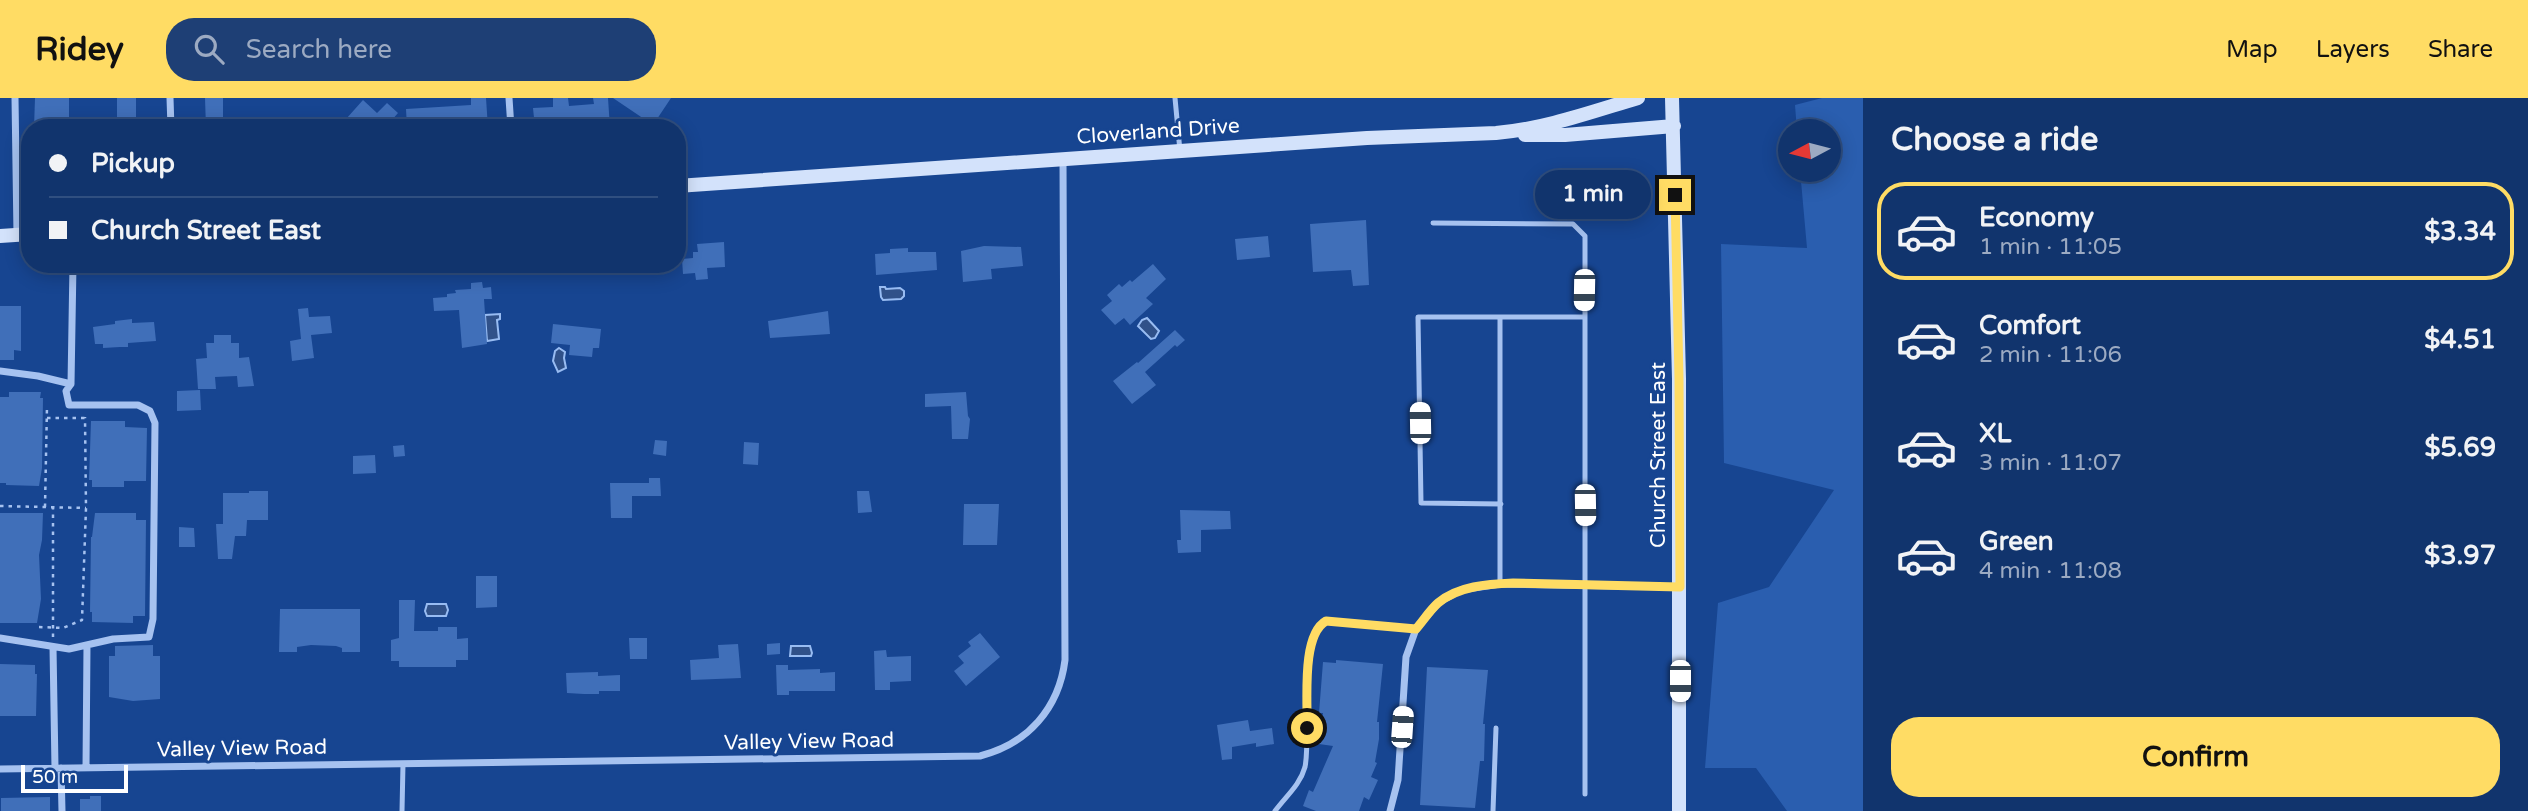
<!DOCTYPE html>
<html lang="en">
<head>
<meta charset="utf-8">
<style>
	body { margin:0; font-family:"Varela Round",sans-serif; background:#1e3f75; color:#f1f3f6; height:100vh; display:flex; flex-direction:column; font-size:26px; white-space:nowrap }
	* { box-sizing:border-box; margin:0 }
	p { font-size:23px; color:#9caac2 }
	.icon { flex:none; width:38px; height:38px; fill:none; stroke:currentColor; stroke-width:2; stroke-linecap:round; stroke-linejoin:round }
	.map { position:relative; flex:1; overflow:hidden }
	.sheet { display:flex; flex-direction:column; background:#11346d; width:665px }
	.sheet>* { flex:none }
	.hud { position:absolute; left:21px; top:21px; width:665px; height:154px; border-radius:28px; box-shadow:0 4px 18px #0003,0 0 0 2px #304f80; display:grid; align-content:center; height:154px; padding:0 28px; background:#11346d }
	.needle { width:46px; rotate:263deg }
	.fabs { position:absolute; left:1778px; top:21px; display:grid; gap:14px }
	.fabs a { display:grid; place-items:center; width:63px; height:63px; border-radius:50%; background:#11346d; box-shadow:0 4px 18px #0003,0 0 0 2px #304f80; font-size:35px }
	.scale { position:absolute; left:21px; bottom:18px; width:107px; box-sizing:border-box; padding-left:7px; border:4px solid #fff; border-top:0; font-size:19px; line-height:24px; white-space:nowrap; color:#fff; -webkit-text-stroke:5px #174591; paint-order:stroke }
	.end { position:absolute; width:32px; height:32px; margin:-16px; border:9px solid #ffdc64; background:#111; box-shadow:0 0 0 4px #111 }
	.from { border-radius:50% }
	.bubble { position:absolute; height:49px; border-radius:24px; background:#11346d; box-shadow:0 4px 18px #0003,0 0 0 2px #304f80; font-size:23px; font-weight:800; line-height:49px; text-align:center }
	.car { position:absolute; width:21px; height:42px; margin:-21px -10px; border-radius:9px; box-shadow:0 0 5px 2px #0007; background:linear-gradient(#fff 24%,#345 0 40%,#fff 0 76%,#345 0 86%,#fff 0) }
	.hud b { display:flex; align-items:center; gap:24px; height:66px; font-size:26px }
	.hud b+b { border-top:2px solid #304f80 }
	.hud i { width:18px; height:18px; background:#f1f3f6 }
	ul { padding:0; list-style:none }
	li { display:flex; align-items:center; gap:21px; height:98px; margin:0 14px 10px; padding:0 14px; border:4px solid transparent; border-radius:28px }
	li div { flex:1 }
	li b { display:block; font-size:26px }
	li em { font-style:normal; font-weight:800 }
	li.on { border-color:#ffdc64 }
	li>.icon { width:63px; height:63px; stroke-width:1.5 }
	h2 { padding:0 28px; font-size:32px; line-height:84px }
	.cta { display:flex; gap:14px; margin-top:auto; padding:14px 28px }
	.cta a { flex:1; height:80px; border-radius:28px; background:#ffdc64; color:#111; font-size:28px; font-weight:800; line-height:80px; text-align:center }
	header { display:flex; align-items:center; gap:42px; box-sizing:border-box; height:98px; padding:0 35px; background:#ffdc64; color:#111 }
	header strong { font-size:33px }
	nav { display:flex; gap:38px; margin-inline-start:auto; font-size:24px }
	.search { width:490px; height:63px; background:#1e3f75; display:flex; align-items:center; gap:18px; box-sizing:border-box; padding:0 24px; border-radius:28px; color:#9caac2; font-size:26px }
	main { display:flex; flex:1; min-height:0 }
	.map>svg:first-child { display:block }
	.green { fill:#2a5eaf }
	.water { fill:#305189; stroke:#98bcf2; stroke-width:2 }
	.building { fill:#406fb9 }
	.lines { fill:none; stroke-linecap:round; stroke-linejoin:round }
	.path { stroke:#a6c2f0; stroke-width:2.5; stroke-dasharray:3.5 5; stroke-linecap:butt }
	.lane { stroke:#a6c2f0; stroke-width:5 }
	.street { stroke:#a6c2f0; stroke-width:7 }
	.secondary { stroke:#d3e2fb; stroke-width:14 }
	.route { stroke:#ffdc64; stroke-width:9 }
	.labels { text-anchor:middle; stroke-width:6; stroke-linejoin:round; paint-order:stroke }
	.street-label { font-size:21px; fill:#fff; stroke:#174591 }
</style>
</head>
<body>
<header>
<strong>Ridey</strong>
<div class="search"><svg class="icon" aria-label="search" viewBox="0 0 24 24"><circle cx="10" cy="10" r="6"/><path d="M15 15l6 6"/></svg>Search here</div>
<nav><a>Map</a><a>Layers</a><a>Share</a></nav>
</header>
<main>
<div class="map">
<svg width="1863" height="713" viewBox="0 0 1863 713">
	<rect width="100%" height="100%" fill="#174591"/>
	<path class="green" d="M1822,0H1863V713H1787L1756,670H1705L1718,505L1769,489L1834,392L1724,365L1721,146L1807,150L1800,72H1829V33H1797L1795,7Z"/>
	<path class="water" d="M880,189H885L886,191L900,190L904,193V198L901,201L883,202L881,199Z
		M500,216V221L497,222L499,241L487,243L485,217Z
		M1147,220L1159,233L1155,240L1151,241L1138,228L1142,222Z
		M559,250L565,254L564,260L566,270L558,274L553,263L555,253Z
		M427,506H446L448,512L446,518H427L425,513Z
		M810,548L812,555L811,558H790L791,548Z"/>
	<path class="building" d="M35,0H69V30H34Z
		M117,0H136V23L117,24Z
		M205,0H223V30H206Z
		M471,0H486L488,30H407L406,11L471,7Z
		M553,0H568L569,8L594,6L593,0H608L610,30H535L533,10L553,9Z
		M613,0H671L653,27Z
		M363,2L377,15L387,5L398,15L385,30H338Z
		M1366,122L1369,187L1353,188L1351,172L1313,174L1310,126Z
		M1268,138L1270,159L1237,162L1235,141Z
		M724,144L725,169L707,170L708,181L696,182L695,175L683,176L682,161L693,160V154H698L697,146Z
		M984,148L1021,149L1023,168L991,171L992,181L963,184L961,153Z
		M908,150V154H936L937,172L876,177L875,156L890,155V151Z
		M1153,166L1166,181L1146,200L1153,206L1130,227L1124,220L1115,227L1101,212L1112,203L1107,197L1119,186L1122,189L1130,182L1132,184Z
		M482,184L483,190L491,189L492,201H484L487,246L462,250L459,212L434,213L433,200L447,199V196L456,195L455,192L471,191V185Z
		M0,208H21V253L14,252V262H0Z
		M308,210L309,219L330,218L332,235L311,237L314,260L292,263L290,243L301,241L298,211Z
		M828,213L830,236L770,240L768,223Z
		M132,221V225L154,224L156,243L128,245V249H120L103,250V246H95L93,229L115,226V223Z
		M553,226L601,231L599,250H593L592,259L569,257L570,247L551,245Z
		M1175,232L1185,242L1177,249L1175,247L1145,274L1156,287L1132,306L1113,283L1137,264L1138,265Z
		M214,237H231V245H239V260L249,259L254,288L238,289L237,278L215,279L216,291H198L196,261L207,260L206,245H214Z
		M200,292L201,312L177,313V293Z
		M9,294H41L40,300H43L42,370L39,388L6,387V385H0V299H9Z
		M966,294L968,318L970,321L968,341H952L951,308L925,309V296Z
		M91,323H125V329L147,330L146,383H124V389H92V382H89Z
		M655,342L667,343L666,358L653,356Z
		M744,344L759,345L758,367L743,366Z
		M404,347L405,358L394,359L393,348Z
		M375,357L376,375L353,376V358Z
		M649,380H660L661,398H632V420H611L610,385H649Z
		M249,393H268V422H247L246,438H235L232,461H218L216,426H223V395H249Z
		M857,393H869L872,414L858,415Z
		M964,406H999L997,447H963Z
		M1180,412L1230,413L1231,431L1201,432V454L1178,455L1177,442H1181Z
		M0,415H43L42,442L39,457L41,501L37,525H0Z
		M95,415H136V422H146L145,518H133V525L92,524V514H90L91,439H92Z
		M179,429L194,430L195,449H179Z
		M476,478H497V509L476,510Z
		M399,502H415L414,533H438V529H457V541L468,540V562H456V569H399V563H391V542L399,540Z
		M280,511H360V554H342V550L336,548L311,547L297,549V554H279Z
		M980,535L1000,559L966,588L954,573L964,565L958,558L971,548L968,544Z
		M629,540H647V561H630Z
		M780,545V556L767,557V546Z
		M738,546L741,580L691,582L690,562L719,560L718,547Z
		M153,547V558H160V601L133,603L109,599V558H115V548Z
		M886,552L887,559L911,558V583L890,584V592H875L874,553Z
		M1336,562L1383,566L1377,624H1379V641L1375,664L1377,665L1371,679L1378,682L1369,702L1364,699L1359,713H1316L1303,708L1309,692L1313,694L1333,648L1319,646L1323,615H1319L1323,564L1336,565Z
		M0,566L35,567V576H37L36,618H0Z
		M776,567H788V572L820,571V575L835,574V593H789V597H777Z
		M1427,569L1488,572L1483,626H1485L1484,663H1480L1475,710L1420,707Z
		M598,574V578L620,577V593H599V596H584L567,595L566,575Z
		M1248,622L1250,633L1272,630L1274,646L1256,649V645L1232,649V661L1222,662L1217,627Z
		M90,698H101V713H80V701H90Z
		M50,699V713H1V700Z"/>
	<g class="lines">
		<path class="path" d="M47,320H85
			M0,408L86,410
			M45,409L47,308
			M39,529L63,530L82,522L86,410L85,319
			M53,539V409"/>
		<path class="lane" d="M1175,0L1180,53
			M1433,125L1573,126L1585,138V696
			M1500,219V486
			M1501,406L1421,405L1418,219H1583
			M402,713L403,666
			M1275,713C1286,698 1300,687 1305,669C1312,635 1296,541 1327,523H1336L1416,531
			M1493,713L1496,630"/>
		<path class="street" d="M15,0L17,137
			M170,0L171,30
			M509,0L511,30
			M0,273L38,278L71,286L66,293L69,307H138L150,313L155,325L153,521L149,539L113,541L69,551L0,540
			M71,286L73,166
			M53,549L55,670
			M61,670L62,713
			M86,670L87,547
			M0,671L980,658C1028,646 1059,610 1065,562L1063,61
			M1390,713L1398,682L1406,559L1416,531L1438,505L1461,492L1500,486L1680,489"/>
		<path class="secondary" d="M1672,0L1679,281V713
			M1525,37H1565L1674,28
			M677,88L1367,40L1496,35C1544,31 1591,14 1638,0
			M0,138L30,136"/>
	</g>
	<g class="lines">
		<path class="route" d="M1307,630C1308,604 1301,537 1326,523L1416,531C1423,523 1430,512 1438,505C1458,488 1488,486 1513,485L1680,489L1679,281L1675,97"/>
	</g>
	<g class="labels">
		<g class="street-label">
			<text transform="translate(1158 33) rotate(-4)" y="7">Cloverland Drive</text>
			<text transform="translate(1658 357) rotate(-90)" y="7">Church Street East</text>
			<text transform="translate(809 643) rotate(-1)" y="7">Valley View Road</text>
			<text transform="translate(242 650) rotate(-1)" y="7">Valley View Road</text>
		</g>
	</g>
</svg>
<div class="fabs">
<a><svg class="needle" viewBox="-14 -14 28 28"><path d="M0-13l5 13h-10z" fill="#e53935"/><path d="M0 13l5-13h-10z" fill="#9caac2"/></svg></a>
</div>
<div class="scale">50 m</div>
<i class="end from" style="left:1307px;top:630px"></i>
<i class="end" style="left:1675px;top:97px"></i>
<div class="bubble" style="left:1535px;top:72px;width:116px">1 min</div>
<i class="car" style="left:1584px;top:192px;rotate:181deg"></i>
<i class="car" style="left:1420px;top:325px;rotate:359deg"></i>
<i class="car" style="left:1585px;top:407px;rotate:179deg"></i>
<i class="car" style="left:1680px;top:583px;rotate:180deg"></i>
<i class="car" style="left:1402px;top:629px;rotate:4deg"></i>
<div class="hud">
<b><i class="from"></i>Pickup</b>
<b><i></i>Church Street East</b>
</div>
</div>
<section class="sheet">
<h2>Choose a ride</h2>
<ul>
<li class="on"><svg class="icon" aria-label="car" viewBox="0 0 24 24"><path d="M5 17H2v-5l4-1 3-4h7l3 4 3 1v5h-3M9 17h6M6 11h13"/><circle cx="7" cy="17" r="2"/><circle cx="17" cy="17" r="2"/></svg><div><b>Economy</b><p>1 min · 11:05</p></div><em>$3.34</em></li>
<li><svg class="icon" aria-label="car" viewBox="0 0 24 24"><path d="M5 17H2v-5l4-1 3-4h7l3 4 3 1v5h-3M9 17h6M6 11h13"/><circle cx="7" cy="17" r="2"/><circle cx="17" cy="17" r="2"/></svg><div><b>Comfort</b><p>2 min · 11:06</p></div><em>$4.51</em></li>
<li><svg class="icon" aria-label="car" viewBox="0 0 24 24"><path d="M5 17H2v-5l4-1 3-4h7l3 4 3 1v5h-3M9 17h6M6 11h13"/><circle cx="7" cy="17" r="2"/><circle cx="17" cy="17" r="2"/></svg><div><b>XL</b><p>3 min · 11:07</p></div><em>$5.69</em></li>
<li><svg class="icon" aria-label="car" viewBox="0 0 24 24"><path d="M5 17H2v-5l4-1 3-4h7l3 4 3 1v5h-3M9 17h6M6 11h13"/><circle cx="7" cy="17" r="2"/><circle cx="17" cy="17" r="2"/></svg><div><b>Green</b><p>4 min · 11:08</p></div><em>$3.97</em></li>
</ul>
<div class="cta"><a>Confirm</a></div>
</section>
</main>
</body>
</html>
